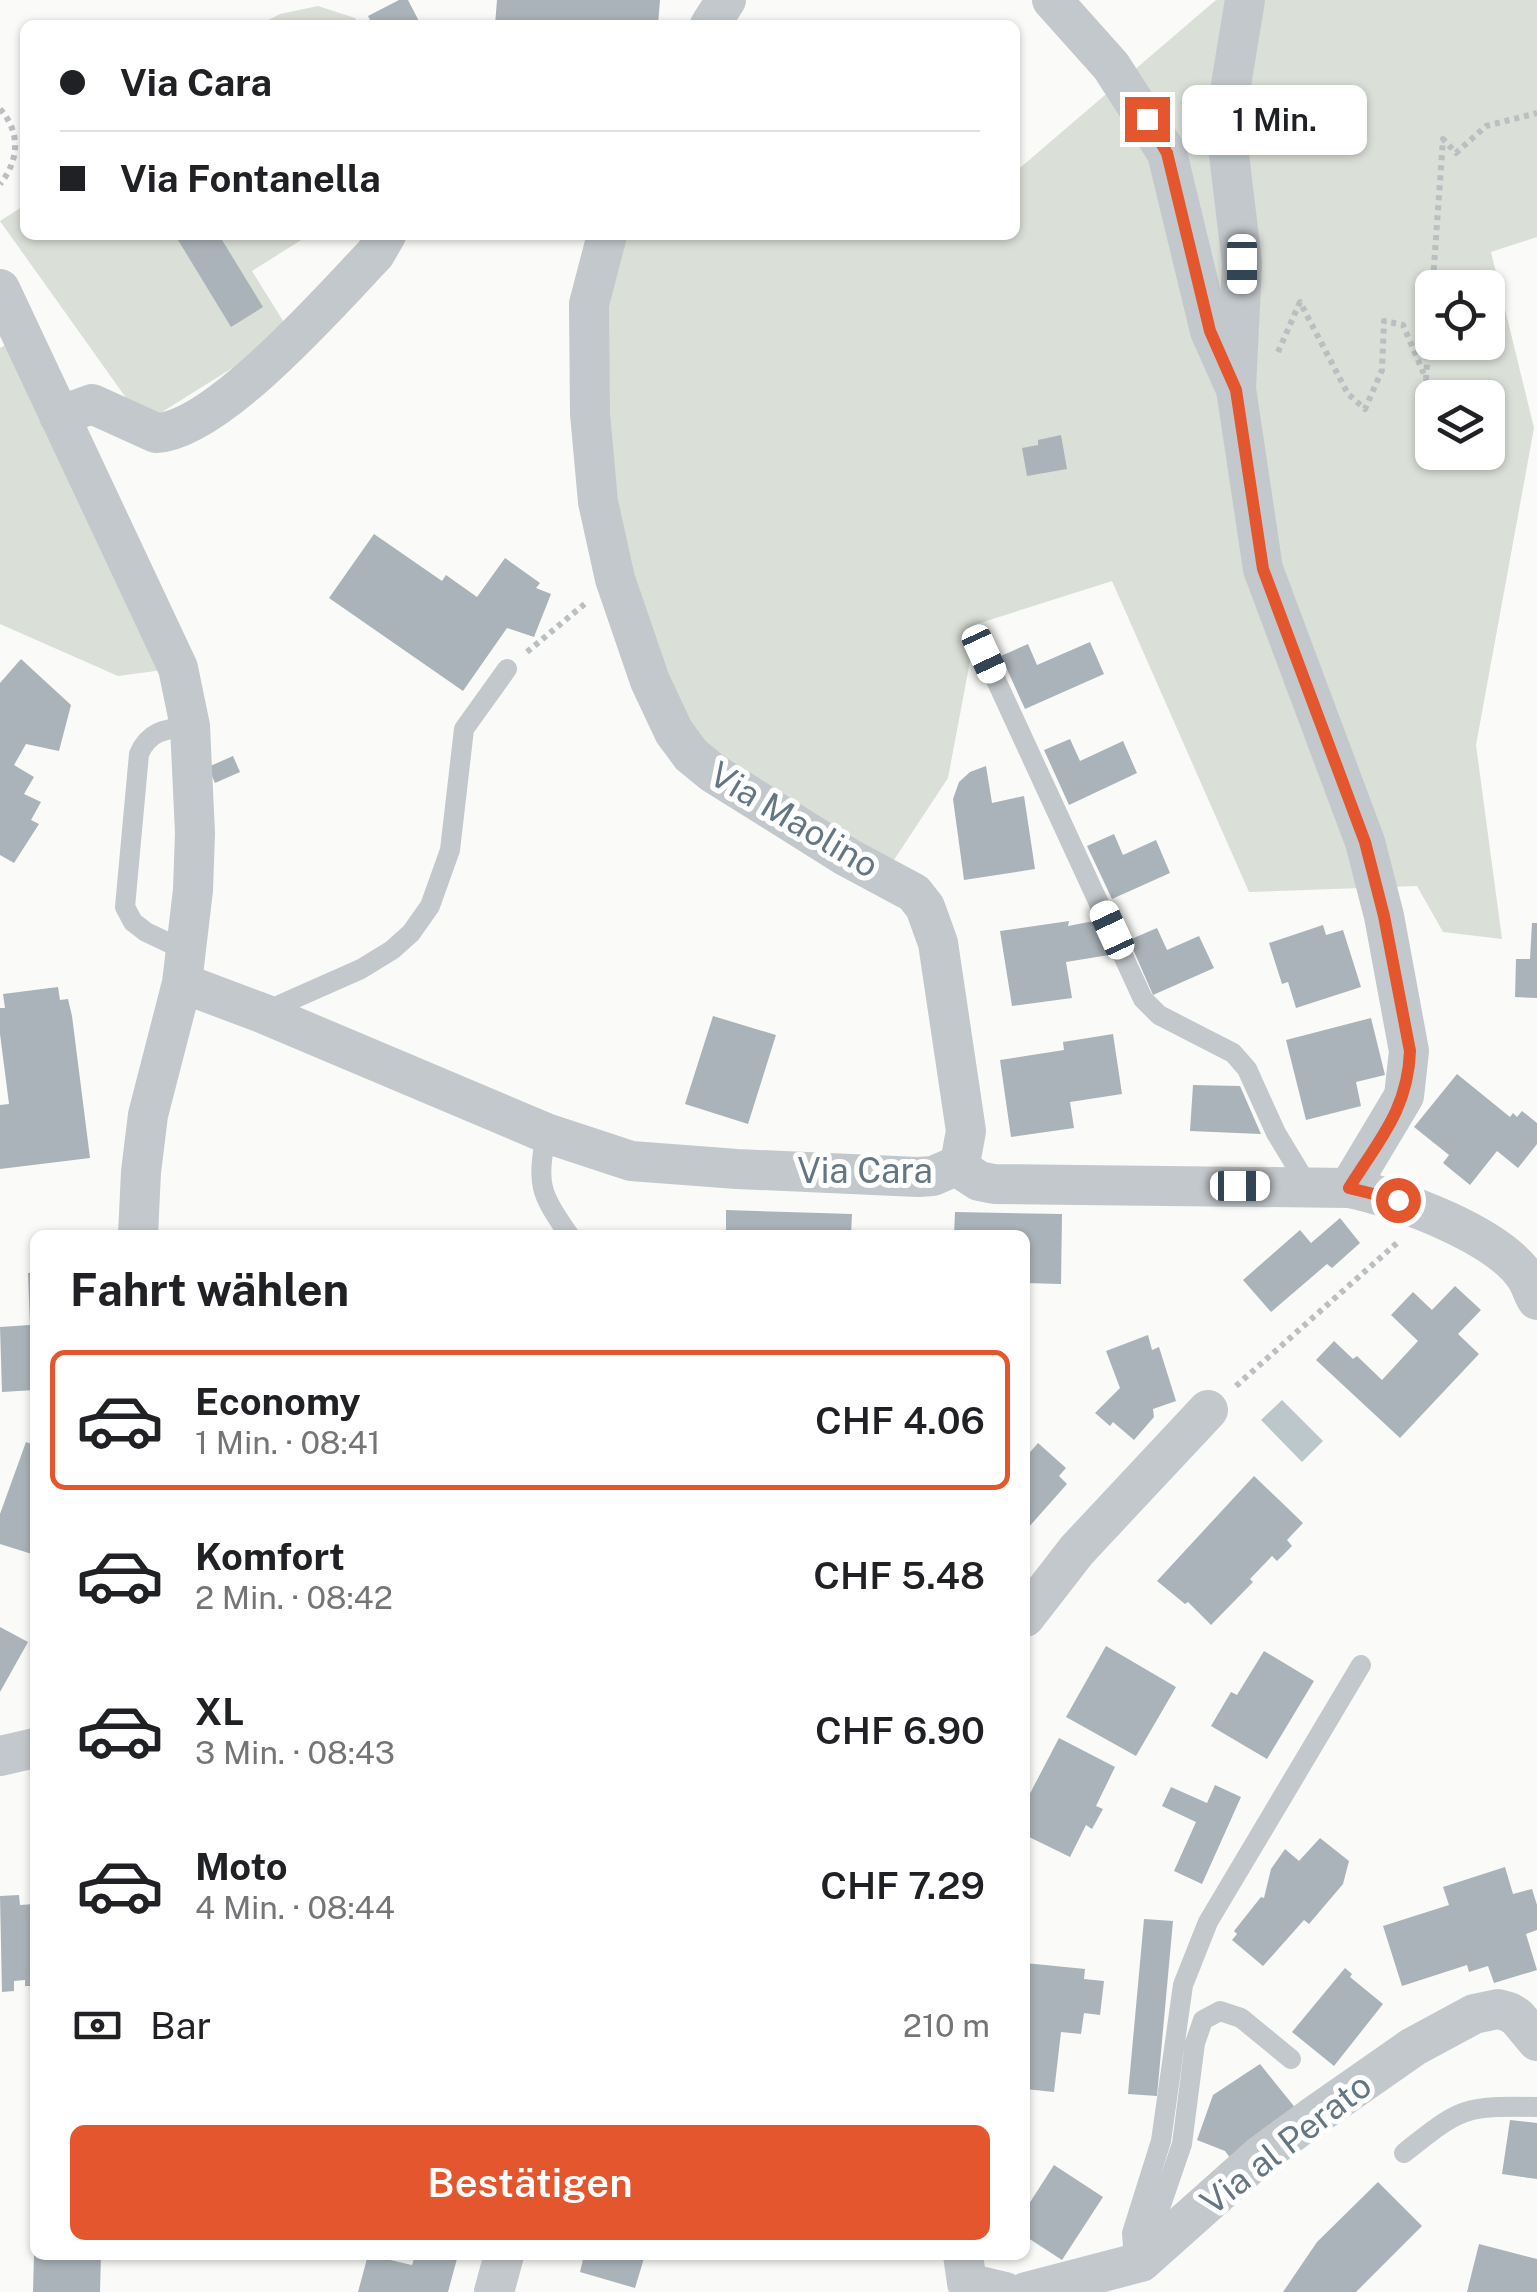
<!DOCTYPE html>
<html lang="de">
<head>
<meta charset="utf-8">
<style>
	body { margin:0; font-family:"Public Sans",sans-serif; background:#f2f2f2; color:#202124; height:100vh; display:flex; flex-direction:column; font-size:38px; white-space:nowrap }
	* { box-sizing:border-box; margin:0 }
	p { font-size:32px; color:#757577 }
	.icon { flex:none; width:55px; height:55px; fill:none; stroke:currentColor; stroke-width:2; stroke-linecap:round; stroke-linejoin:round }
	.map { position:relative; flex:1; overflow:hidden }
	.drawer { position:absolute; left:30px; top:1230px; width:1000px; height:1030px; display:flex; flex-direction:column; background:#fff; border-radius:15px; box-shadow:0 2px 8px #0004 }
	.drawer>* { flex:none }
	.banner { position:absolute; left:20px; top:20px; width:1000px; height:220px; border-radius:15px; box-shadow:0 2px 8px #0004; display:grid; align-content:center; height:220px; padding:0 40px; background:#fff }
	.controls { position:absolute; left:1415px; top:270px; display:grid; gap:20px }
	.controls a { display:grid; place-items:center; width:90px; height:90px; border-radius:15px; background:#fff; box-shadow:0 2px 8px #0004; font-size:50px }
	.end { position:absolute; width:45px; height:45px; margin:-22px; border:12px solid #e4572e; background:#fff; box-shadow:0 0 0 5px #fff }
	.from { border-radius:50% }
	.bubble { position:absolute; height:70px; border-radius:15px; background:#fff; box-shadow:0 2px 8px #0004; font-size:32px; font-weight:600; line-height:70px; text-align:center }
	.car { position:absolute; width:30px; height:60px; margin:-30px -15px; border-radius:12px; box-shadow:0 0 8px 2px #0007; background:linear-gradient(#fff 24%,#345 0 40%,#fff 0 76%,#345 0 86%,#fff 0) }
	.banner b { display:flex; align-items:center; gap:35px; height:95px; font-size:38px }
	.banner b+b { border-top:2px solid #e0e0e0 }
	.banner i { width:25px; height:25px; background:#202124 }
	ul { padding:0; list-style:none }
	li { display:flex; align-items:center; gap:30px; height:140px; margin:0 20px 15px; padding:0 20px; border:5px solid transparent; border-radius:15px }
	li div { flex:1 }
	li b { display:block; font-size:38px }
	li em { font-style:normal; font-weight:600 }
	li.current { border-color:#e4572e }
	li>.icon { width:90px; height:90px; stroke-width:1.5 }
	h2 { padding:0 40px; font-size:45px; line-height:120px }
	.pay { display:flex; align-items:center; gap:25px; height:110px; padding:0 40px; font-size:38px }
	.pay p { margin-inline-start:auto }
	.primary-button { display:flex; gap:20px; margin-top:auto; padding:20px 40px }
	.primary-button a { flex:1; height:115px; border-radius:15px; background:#e4572e; color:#fff; font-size:40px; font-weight:600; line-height:115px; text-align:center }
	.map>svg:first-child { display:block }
	.green { fill:#dadfd7; fill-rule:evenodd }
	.water { fill:#bbc7cb }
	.building { fill:#aab3b9 }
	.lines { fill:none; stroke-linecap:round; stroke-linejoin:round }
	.path { stroke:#bbbfc2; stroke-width:6; stroke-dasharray:5 5; stroke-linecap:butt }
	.lane { stroke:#c3c8cc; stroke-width:20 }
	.street { stroke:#c3c8cc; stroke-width:40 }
	.route { stroke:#e4572e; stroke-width:12 }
	.labels { text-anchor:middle; stroke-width:10; stroke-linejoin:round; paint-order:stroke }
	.street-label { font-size:35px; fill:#657683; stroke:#fff }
</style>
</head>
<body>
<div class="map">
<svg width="1537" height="2292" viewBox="0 0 1537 2292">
	<rect width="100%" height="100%" fill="#fafaf8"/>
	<path class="green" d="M1216,0H1537V237L1491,252L1534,428L1476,745L1502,939L1443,932L1417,886L1249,892L1112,581L977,624L948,778L884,875L713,773L629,623L589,304L607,235H1015V172ZM1432,288H1488V342H1432ZM1432,398H1488V452H1432Z
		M318,6L355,18L360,25H259L280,14Z
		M25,205V235H309L252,271L290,332L154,417L129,402L0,221Z
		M22,336L178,668L118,676L0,624V348Z"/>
	<path class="water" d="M1282,1400L1323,1441L1302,1462L1261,1420Z"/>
	<path class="building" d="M399,0H408L421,25H373L368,16Z
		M497,0H660L658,25H495Z
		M175,235H219L263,307L231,327Z
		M1061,435L1067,469L1027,476L1022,448L1038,445V440Z
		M374,534L442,581L446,575L477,597L505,558L540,583L536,588L551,594L534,637L507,628L463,691L329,598Z
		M1090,642L1104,674L1025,709L1001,656L1028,644L1037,665Z
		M21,659L71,705L59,751L26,744L14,765L34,777L24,794L41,802L31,820L39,824L14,863L0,855V683Z
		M1070,739L1080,761L1123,741L1137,773L1069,805L1044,750Z
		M233,756L240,772L215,783L208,767Z
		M986,766L992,803L1024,796L1035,869L964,880L953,799L959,782L970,772Z
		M1114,834L1123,855L1156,840L1170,873L1112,899L1087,846Z
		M1069,921L1068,926L1094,921L1109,955L1066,962L1072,998L1012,1006L1000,931Z
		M1532,923H1537V998L1515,997L1516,959H1530Z
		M1323,925L1326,935L1343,930L1361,987L1296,1008L1288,982L1282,984L1269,943Z
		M1157,928L1167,950L1199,936L1214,968L1153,995L1129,940Z
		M58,987L60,1000L68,999L72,1016L90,1158L0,1169V1105L9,1104L0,1034V1008H5L3,994Z
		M713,1016L776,1035L748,1124L685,1104Z
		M1371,1018L1385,1075L1356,1082L1361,1106L1306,1120L1286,1040Z
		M1113,1034L1122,1094L1070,1102L1074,1128L1011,1137L1000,1060L1064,1050L1063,1042Z
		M1457,1074L1510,1117L1513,1113L1517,1117L1522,1111L1537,1123V1144L1518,1168L1497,1151L1470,1185L1443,1163L1449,1155L1414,1127Z
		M1193,1085L1240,1086L1261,1134L1190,1131Z
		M726,1210L852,1214L851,1235H726Z
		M955,1212L1062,1214L1061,1284L1025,1283V1235H954Z
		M1340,1218L1360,1243L1332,1268L1327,1264L1271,1312L1243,1280L1300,1230L1311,1243Z
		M28,1273H35V1390L2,1392L0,1327L30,1325Z
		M1455,1286L1481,1310L1458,1334L1479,1354L1400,1438L1316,1360L1334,1341L1353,1359L1357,1356L1382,1380L1418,1341L1391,1315L1413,1292L1432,1310Z
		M1148,1335L1152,1350L1159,1347L1176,1401L1153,1409L1154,1417L1134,1440L1113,1422L1110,1426L1095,1413L1120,1388L1106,1351Z
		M26,1442L35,1445V1555L0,1544V1514Z
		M1038,1443L1066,1468L1059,1476L1067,1484L1028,1528L1025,1526V1458Z
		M1254,1476L1303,1523L1287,1540L1292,1546L1277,1561L1272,1556L1250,1579L1253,1582L1211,1625L1188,1602L1185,1604L1157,1581Z
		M0,1627L28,1642L0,1692Z
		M1106,1646L1176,1687L1136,1756L1066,1717Z
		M1264,1651L1314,1681L1267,1759L1211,1726L1231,1692L1237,1695Z
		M1059,1738L1115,1767L1096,1806L1103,1809L1092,1829L1086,1825L1070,1857L1025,1835V1803Z
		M1215,1785L1241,1797L1202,1884L1174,1871L1196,1822L1162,1806L1171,1787L1207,1803Z
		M1320,1838L1349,1861L1343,1884L1309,1924L1304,1920L1263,1966L1232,1940L1237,1934L1234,1931L1261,1897L1264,1898L1271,1869L1285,1849L1299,1861Z
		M1505,1867L1513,1894L1532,1889L1537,1905V1930L1526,1934L1537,1970L1494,1983L1488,1966L1469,1972L1467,1965L1402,1986L1383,1926L1449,1905L1443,1887Z
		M19,1895L20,1905L35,1904V1986H25V1980L14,1981V1991L2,1992L0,1896Z
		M1144,1919L1173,1921L1157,2096L1128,2094Z
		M1025,1963L1085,1969L1084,1979L1104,1981L1100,2015L1084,2013L1081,2034L1061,2032L1054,2092L1025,2089Z
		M1345,1968L1352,1974L1350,1977L1383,2004L1334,2066L1292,2032Z
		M1260,2064L1297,2110L1236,2166L1225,2151L1197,2140L1213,2095Z
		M1510,2120L1537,2123V2179L1502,2174Z
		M1054,2165L1103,2197L1062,2260L1025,2236V2210Z
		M1378,2182L1422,2226L1356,2292H1283L1317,2242Z
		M1479,2244L1537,2259V2292H1467Z
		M34,2255H101L100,2292H33Z
		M368,2255L412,2265L415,2255H458L448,2292H358Z
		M584,2255H645L635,2288L580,2272Z"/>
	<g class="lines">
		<path class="path" d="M0,109C21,132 19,161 0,184
			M1278,352L1300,302L1348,394L1365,409L1382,370L1384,321L1403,325L1426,379L1443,139L1456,153L1486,126L1537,113
			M527,652L587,602
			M1236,1386L1398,1242"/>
		<path class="lane" d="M984,654L1143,999L1159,1015L1233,1053L1247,1069L1276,1133L1308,1186
			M186,951L146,932L133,922L125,907L139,754C149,730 167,729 190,726
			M264,1012L361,969L392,950L411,933L430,906L450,850L464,729L507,669
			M546,1133C537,1186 539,1191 569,1235
			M1404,2153C1462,2107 1463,2106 1537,2107
			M1147,2246L1182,2144L1195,2043L1203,2020L1220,2011L1241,2018L1291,2059
			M1141,2262L1133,2246L1132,2233L1161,2141L1183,1985L1208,1922L1361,1665"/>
		<path class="street" d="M1052,0L1111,66L1167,153L1210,331L1235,387
			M1245,0L1228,103L1227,138L1242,263L1236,389L1263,569L1365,842L1384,916L1409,1051L1404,1096L1349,1188
			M710,25L726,0
			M607,235L589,304L590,414L598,502L615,579L650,681L674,732L691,755L713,773L847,857L914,893L925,907L938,943L966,1131L961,1158L956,1166
			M0,289L178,668L190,726L195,833L193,890L182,983L148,1115L141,1172L138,1235
			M59,416L92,404L156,433C217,431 332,299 375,254L386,235
			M182,983L262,1013L546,1133L631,1161L737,1169L918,1177L933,1176L956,1166L979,1181L994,1184L1349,1188C1398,1198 1500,1235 1527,1279C1531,1286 1533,1294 1537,1300
			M1025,1617L1077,1550L1208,1410
			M0,1756L35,1748
			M963,2255L967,2283L1005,2292
			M494,2292L504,2255
			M1026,2292L1141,2262L1261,2155L1310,2119L1413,2047L1474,2014L1498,2009L1509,2012L1517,2017L1537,2041"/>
	</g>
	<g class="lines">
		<path class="route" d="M1147,119L1167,153L1210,331L1236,390L1263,569L1365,842L1384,916L1410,1051C1408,1110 1378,1141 1349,1188L1398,1200"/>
	</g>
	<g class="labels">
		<g class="street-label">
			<text transform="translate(794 820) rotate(31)" y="12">Via Maolino</text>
			<text x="865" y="1183">Via Cara</text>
			<text transform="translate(1286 2144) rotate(-38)" y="12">Via al Perato</text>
		</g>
	</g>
</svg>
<div class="controls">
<a><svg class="icon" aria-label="locate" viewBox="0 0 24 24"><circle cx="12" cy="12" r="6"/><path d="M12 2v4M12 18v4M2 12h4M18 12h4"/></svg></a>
<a><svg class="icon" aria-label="layers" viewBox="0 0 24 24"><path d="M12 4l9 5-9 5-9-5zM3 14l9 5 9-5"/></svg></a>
</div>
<i class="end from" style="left:1398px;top:1200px"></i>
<i class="end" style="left:1147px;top:119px"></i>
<div class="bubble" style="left:1182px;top:85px;width:185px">1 Min.</div>
<i class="car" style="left:1242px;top:264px;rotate:180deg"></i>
<i class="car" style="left:984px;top:654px;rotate:155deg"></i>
<i class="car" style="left:1112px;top:930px;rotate:335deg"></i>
<i class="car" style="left:1240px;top:1186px;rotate:90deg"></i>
<div class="banner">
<b><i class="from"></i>Via Cara</b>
<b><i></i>Via Fontanella</b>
</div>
<section class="drawer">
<h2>Fahrt wählen</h2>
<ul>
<li class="current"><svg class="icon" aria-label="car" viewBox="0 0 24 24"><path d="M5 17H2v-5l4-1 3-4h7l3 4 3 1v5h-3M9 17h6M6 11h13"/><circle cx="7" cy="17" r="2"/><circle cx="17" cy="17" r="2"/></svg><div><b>Economy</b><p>1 Min. · 08:41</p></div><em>CHF 4.06</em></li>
<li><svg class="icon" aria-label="car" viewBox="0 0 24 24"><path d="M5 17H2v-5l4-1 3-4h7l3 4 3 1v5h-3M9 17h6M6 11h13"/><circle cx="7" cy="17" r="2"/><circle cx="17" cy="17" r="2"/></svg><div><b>Komfort</b><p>2 Min. · 08:42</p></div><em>CHF 5.48</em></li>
<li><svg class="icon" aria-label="car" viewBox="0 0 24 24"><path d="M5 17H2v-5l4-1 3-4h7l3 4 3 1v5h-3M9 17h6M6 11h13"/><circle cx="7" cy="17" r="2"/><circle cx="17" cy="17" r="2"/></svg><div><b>XL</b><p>3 Min. · 08:43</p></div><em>CHF 6.90</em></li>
<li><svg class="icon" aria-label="car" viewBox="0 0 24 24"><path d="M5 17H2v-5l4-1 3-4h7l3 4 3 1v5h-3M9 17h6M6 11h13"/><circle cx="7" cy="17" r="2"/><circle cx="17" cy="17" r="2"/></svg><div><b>Moto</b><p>4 Min. · 08:44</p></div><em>CHF 7.29</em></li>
</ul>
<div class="pay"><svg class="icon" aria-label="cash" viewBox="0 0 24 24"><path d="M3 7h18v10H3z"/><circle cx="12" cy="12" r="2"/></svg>Bar<p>210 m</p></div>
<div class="primary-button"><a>Bestätigen</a></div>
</section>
</div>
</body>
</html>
